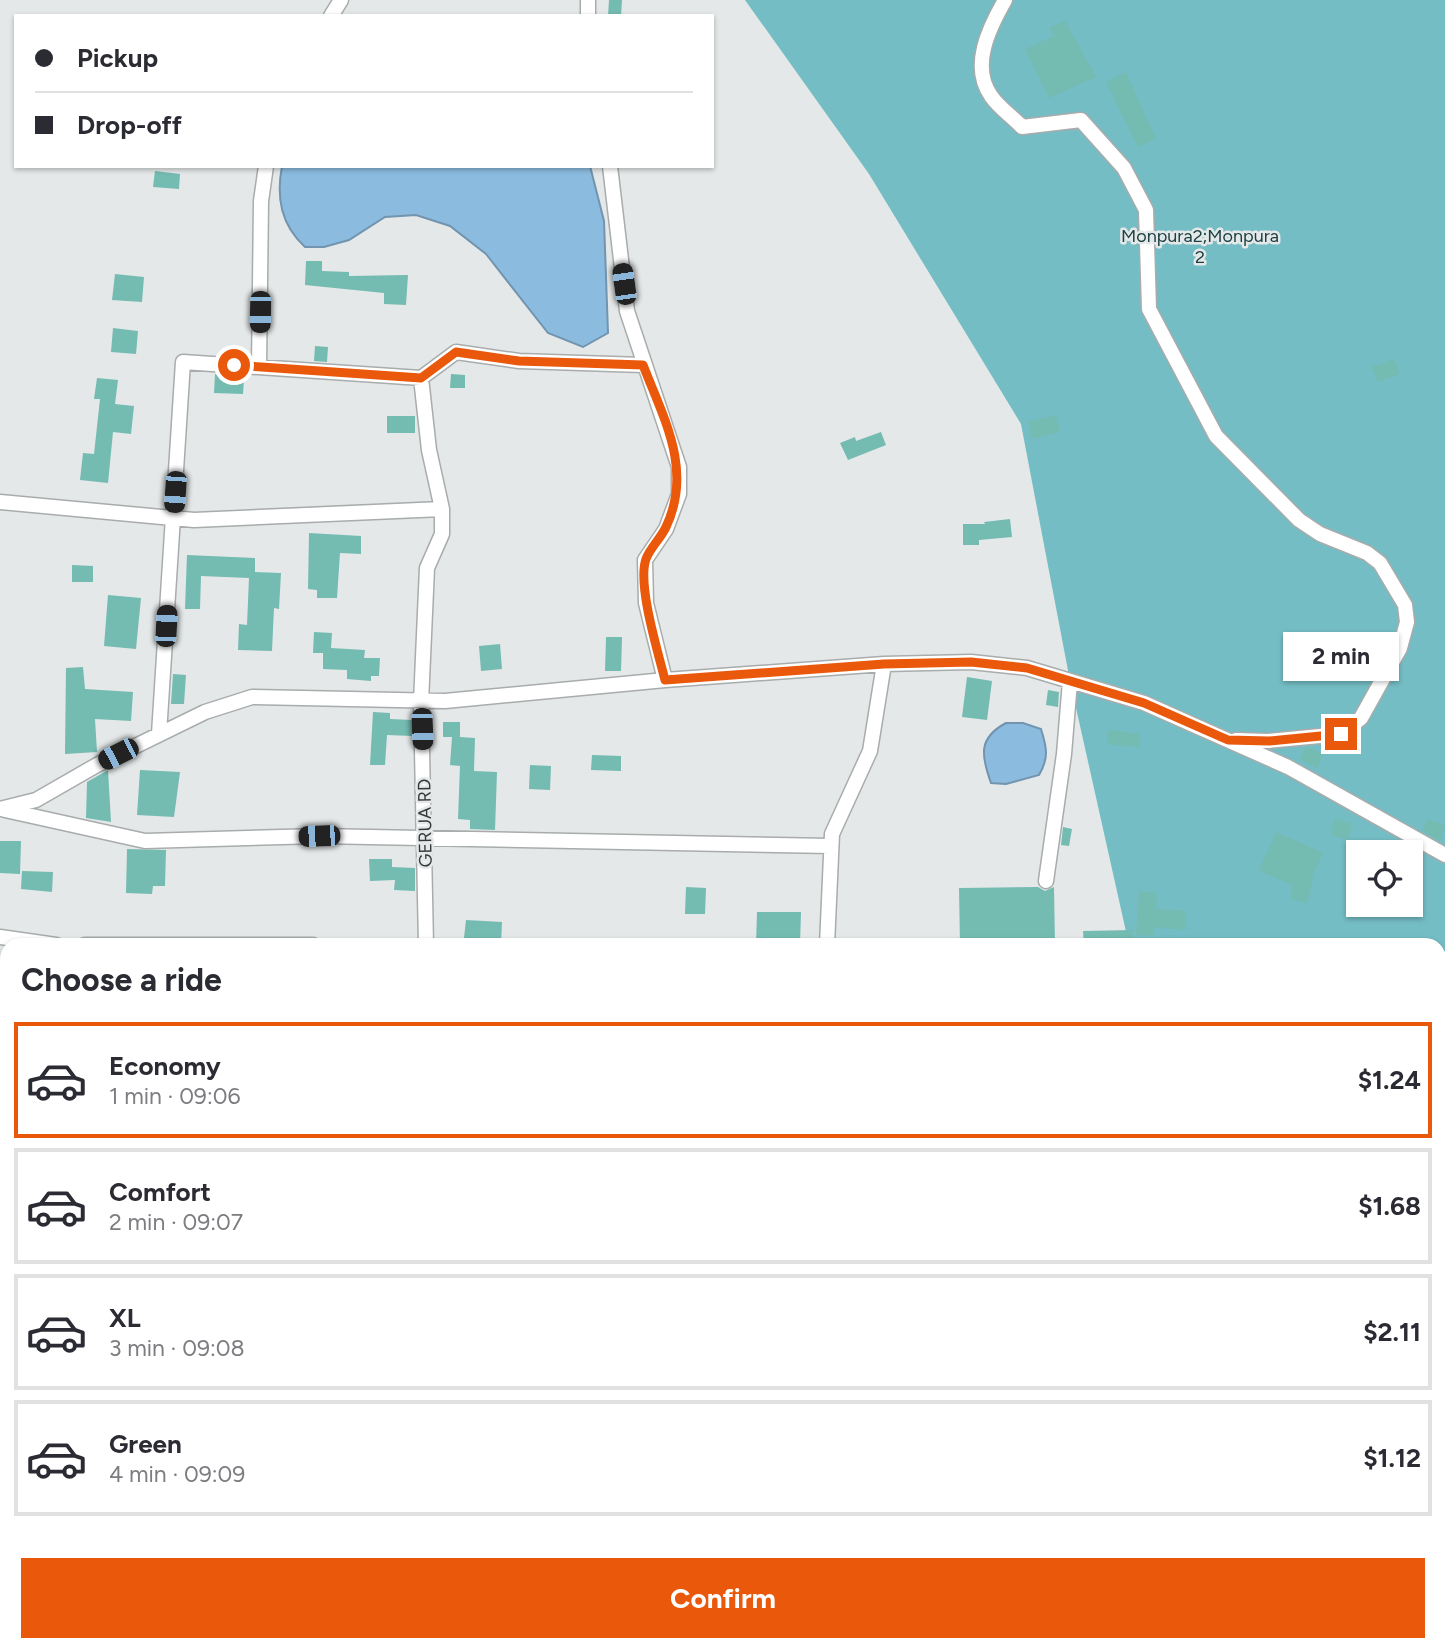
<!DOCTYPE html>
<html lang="en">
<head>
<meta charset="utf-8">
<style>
	body { margin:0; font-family:Figtree,sans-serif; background:#f7f7f7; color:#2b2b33; height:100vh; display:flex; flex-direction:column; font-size:26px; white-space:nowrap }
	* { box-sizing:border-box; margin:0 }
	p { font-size:23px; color:#7c7c81 }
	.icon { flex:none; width:38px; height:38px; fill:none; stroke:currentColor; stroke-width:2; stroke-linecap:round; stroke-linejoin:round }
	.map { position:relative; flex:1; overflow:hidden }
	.panel { position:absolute; left:0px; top:938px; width:1446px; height:714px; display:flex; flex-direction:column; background:#fff; border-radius:21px 21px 0 0; box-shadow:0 2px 5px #0004 }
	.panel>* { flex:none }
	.top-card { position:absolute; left:14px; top:14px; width:700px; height:154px; border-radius:0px; box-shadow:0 2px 5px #0004; display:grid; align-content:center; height:154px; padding:0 21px; background:#fff }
	.fabs { position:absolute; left:1346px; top:840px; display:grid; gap:14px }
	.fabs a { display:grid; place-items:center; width:77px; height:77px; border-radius:0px; background:#fff; box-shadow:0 2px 5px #0004; font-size:35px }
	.end { position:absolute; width:32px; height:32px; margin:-16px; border:9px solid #ea580c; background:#fff; box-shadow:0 0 0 4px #fff }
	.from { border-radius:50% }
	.bubble { position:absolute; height:49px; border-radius:0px; background:#fff; box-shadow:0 2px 5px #0004; font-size:23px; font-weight:700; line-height:49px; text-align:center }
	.car { position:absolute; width:21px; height:42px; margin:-21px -10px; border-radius:9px; box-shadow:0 0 5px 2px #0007; background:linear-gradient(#222 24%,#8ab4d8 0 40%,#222 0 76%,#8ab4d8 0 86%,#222 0) }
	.top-card b { display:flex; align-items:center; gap:24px; height:66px; font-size:26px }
	.top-card b+b { border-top:2px solid #e1e1e2 }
	.top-card i { width:18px; height:18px; background:#2b2b33 }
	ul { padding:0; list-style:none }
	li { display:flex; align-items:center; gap:21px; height:116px; margin:0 14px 10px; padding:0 7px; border:4px solid #e1e1e2; border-radius:0px }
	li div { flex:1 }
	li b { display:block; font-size:26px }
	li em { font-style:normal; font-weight:700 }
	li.current { border-color:#ea580c }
	li>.icon { width:63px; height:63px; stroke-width:1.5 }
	h2 { padding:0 21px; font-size:32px; line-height:84px }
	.button { display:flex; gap:14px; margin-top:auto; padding:14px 21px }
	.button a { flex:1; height:80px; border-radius:0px; background:#ea580c; color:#fff; font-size:28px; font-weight:700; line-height:80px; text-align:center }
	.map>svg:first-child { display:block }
	.forest { fill:#74bdc4; fill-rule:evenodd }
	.water { fill:#8bbce0; stroke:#7294ae; stroke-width:2 }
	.building { fill:#74bbb1 }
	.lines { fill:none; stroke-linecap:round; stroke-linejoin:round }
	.minor-casing { stroke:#a8acac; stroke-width:17 }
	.minor { stroke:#fff; stroke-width:14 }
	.route { stroke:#ea580c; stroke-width:9 }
	.labels { text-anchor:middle; stroke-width:5; stroke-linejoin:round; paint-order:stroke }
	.park-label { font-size:18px; fill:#1c4043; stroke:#e4e8e8 }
	.street-label { font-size:18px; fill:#363838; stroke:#e4e8e8 }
</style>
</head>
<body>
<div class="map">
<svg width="1445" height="1652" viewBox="0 0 1445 1652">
	<rect width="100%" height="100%" fill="#e4e8e8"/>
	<path class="forest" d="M745,0H1445V1652H1330L1327,1645H1438V945H1129L1070,681L1021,424L869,174ZM1358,852H1410V905H1358Z"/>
	<path class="water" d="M282,166H590L604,221L608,333L583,347L548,333L486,254L450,226L416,215L385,217L349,240L324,247H305C281,225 276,198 282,166Z
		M1006,723H1023L1041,729C1047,748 1049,758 1039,775L1006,784L991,783C981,755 978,738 1006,723Z
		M1149,1645H1354L1358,1652H1142Z"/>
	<path class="building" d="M609,0H622L621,16H608Z
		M1065,21L1096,77L1049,98L1025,49L1054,36L1050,27Z
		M1126,72L1156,139L1138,147L1106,82Z
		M155,171L180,174L179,189L153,187Z
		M306,261H322V271L349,272V276L408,275L406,305L384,304V293L305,285Z
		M115,274L144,277L142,302L112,300Z
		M113,328L138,331L136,354L111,352Z
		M315,346L328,347L327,362L314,361Z
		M1394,359L1400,374L1378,382L1372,367Z
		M215,374L244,379L243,394L214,393Z
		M451,374L465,375V388H450Z
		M97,378L118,380L115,404L134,406L131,434L113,432L108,483L80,480L83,453L94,454L100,399H94Z
		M1056,415L1060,432L1032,439L1028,422Z
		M387,416H415V433H387Z
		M881,432L886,445L848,460L840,443L855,437L856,441Z
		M1010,519L1012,537L979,540V545H963V524H985L984,522Z
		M309,533L361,536V554L340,553L337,598H317V590L308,589Z
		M187,555L255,558V572L281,573L279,609L274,608L272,651L238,650L239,624L247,625L249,578L201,576L200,609H185Z
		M72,565L93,566V582H72Z
		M108,595L141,598L136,649L104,646Z
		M314,632L332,633L331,648L365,650L364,658H380L379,676H371V681L347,679V670L323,669V653H313Z
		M606,637H622L621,671H605Z
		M500,644L502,669L481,671L479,646Z
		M83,667L85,689L133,692L131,721L95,719L97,752L65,754L66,668Z
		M173,674L186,675L184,704H171Z
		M967,677L992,681L987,720L962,717Z
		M1048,690L1059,692L1058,707L1046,705Z
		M373,712L390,713V719L412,720V736L387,735L385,765H370Z
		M443,722H460V737L475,738L474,771L497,772L495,830L470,829V820L458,819L460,766L450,765L452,737H443Z
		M1108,730L1140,734L1139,747L1107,744Z
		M1306,747L1324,754L1317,768L1300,759Z
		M592,755L621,756V771L591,770Z
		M530,765L551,766L550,790L529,789Z
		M108,770L111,822L86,818L87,782Z
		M140,770L180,772L174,817L137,815Z
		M1335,819L1352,824L1348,840L1331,835Z
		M1427,819L1445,825L1440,841L1423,831Z
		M1063,827L1072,829L1069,846L1061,845Z
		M1276,832L1323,853L1314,873L1307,903L1290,899L1293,885L1259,871Z
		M0,841H21L20,874L0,873Z
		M127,849L166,850L165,886H153L152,894L126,893Z
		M369,859H392V867L415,868V891L394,890L395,880L370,881Z
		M22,871L53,872L52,892L21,889Z
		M686,887L706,888L705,914H685Z
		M1038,887L1045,891L1054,887L1055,945H960L959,888Z
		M1139,891L1157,893L1156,909L1186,911L1185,930L1154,927L1153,936L1136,935Z
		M757,912H801L800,945H756Z
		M466,920L502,922L501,945H475V939L464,938Z
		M1133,930V945H1084L1083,931Z"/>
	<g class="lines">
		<g class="minor-casing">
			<path id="minor" d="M1005,0C989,28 970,66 991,96C999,108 1013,117 1022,127L1081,120L1124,168L1146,210L1149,309L1216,436L1299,520L1320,534L1367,553L1380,563L1405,605L1407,622L1400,648L1361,718L1341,734L1268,741L1236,740
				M331,16L341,0
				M588,16V0
				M610,166L627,311L679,467V494L666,529L645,560L646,603L665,680
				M259,367L261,201L266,166
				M0,502L194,520L442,509V534L427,568L421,702L426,945
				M442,509L429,450L421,378L456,352L519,361L643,365
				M159,734L183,362L421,378
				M0,809L36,800L97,765L205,712L252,697L445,701L665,680L884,664L971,662L1027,668L1144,703L1288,767L1445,855
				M5,810L145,841L319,836L831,846
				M1046,881L1064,754L1070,681
				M0,937L56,945
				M85,945H313
				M827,945L832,834L870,751L884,664
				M0,1255L7,1256
				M0,1381H7
				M0,1504L7,1503
				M437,1645V1652
				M107,1652L138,1645
				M694,1652V1645
				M1055,1652L1057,1645"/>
		</g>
		<use href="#minor" class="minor"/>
	</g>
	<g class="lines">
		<path class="route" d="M234,365L421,378L456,352L519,361L643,365C664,419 693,470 666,527C661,538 650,548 646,559C637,584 658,652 665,680L884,664L971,662L1027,668L1144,703L1228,740L1269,741L1341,734"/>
	</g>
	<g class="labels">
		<g class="park-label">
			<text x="1200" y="242">Monpura2;Monpura<tspan x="1200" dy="21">2</tspan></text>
		</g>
		<g class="street-label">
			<text transform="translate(425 823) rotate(-91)" y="6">GERUA RD</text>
		</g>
	</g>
</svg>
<div class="fabs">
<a><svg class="icon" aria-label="locate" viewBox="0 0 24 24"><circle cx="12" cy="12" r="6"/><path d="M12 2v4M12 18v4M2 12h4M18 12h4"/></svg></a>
</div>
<i class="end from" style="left:234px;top:365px"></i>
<i class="end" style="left:1341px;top:734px"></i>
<div class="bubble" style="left:1283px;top:632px;width:116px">2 min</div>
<i class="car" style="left:624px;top:284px;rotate:352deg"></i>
<i class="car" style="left:260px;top:312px;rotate:181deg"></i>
<i class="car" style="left:175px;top:492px;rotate:184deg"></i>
<i class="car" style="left:166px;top:626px;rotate:3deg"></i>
<i class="car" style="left:422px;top:729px;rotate:178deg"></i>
<i class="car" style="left:118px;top:754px;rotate:243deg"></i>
<i class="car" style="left:319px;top:836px;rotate:268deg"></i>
<div class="top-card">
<b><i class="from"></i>Pickup</b>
<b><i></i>Drop-off</b>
</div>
<section class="panel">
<h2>Choose a ride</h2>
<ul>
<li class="current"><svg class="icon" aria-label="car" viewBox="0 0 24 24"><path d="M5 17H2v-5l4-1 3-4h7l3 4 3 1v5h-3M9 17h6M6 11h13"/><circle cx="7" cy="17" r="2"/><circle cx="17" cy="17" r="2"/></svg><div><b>Economy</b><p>1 min · 09:06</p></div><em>$1.24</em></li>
<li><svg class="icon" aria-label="car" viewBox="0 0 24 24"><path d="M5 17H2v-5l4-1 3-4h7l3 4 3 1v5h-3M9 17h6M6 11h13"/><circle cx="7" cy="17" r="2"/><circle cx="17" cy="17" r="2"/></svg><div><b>Comfort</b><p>2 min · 09:07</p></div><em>$1.68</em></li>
<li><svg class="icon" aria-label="car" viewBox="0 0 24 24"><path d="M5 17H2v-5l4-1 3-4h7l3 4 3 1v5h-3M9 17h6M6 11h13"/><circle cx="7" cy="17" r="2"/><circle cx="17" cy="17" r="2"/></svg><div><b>XL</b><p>3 min · 09:08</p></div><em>$2.11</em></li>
<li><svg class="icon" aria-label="car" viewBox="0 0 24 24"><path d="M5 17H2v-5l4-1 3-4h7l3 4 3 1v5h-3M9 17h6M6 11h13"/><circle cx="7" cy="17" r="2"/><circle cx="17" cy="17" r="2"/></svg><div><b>Green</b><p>4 min · 09:09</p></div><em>$1.12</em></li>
</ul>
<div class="button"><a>Confirm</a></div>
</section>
</div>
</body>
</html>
